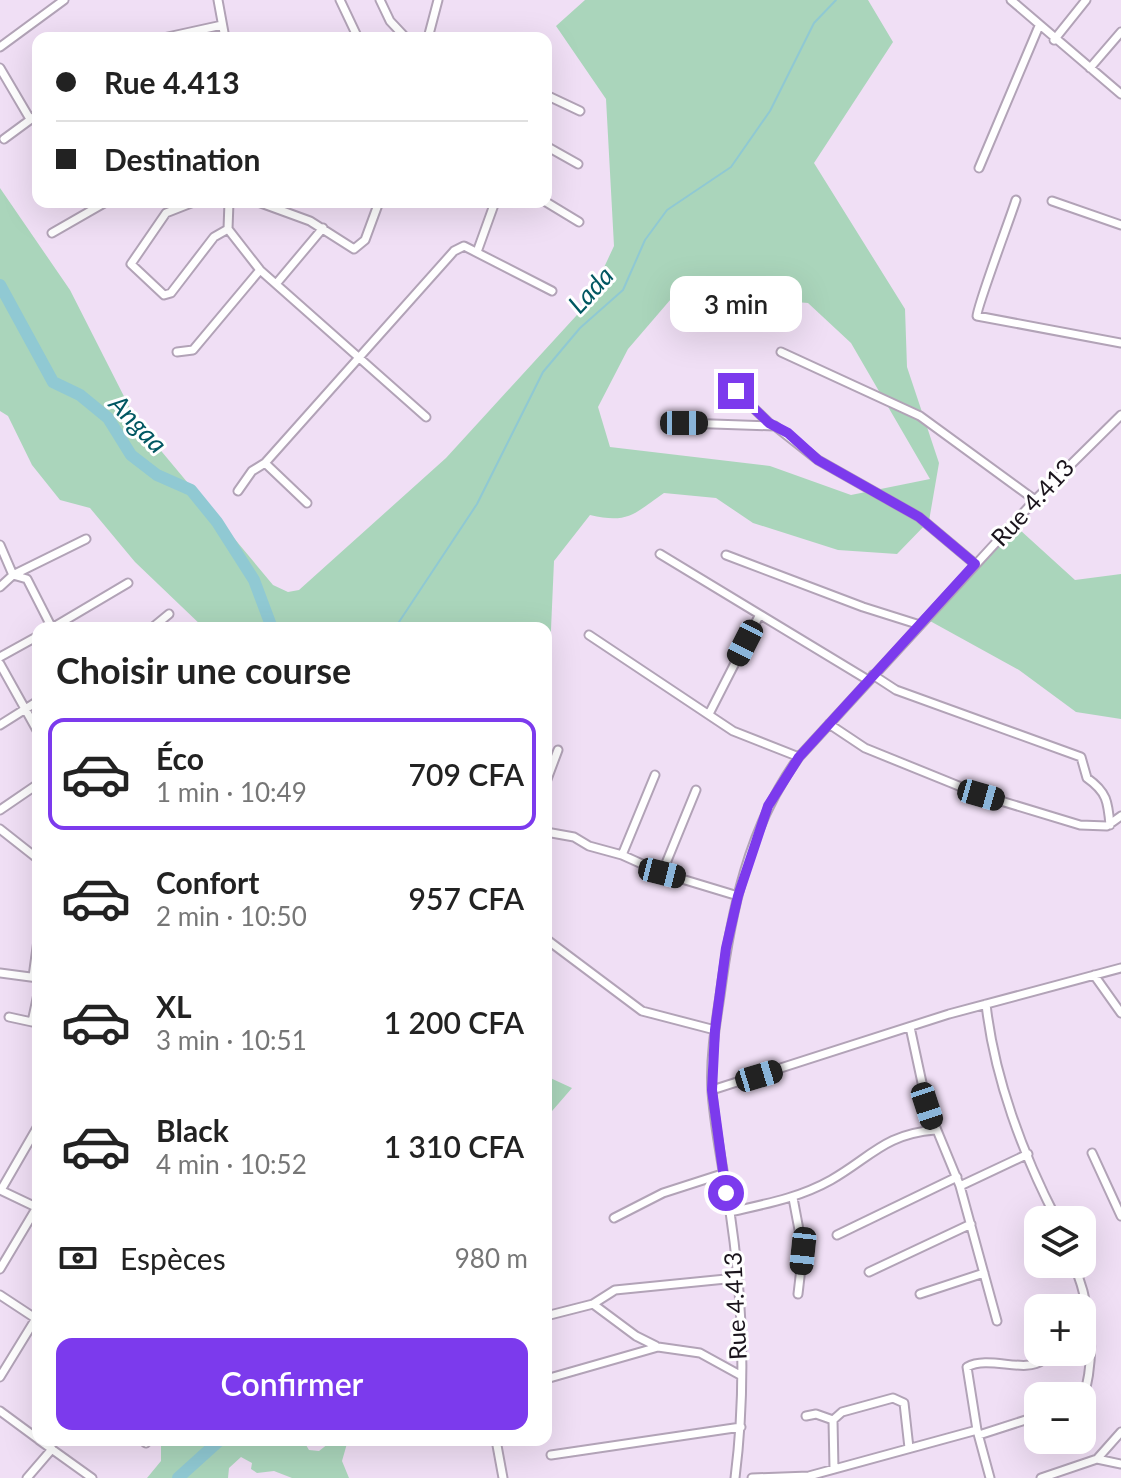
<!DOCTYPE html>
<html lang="fr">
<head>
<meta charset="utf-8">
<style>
	body { margin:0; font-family:Lato,sans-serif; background:#f2f2f2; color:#222; height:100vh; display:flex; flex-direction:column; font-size:30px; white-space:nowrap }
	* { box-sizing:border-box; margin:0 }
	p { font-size:26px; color:#767676 }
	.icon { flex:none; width:44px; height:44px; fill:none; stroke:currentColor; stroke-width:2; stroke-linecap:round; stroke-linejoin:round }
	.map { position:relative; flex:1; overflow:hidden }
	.panel { position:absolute; left:32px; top:622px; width:520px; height:824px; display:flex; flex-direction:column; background:#fff; border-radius:16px; box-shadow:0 8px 32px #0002 }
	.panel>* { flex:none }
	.banner { position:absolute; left:32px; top:32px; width:520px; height:176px; border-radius:16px; box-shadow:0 8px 32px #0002; display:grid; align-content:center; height:176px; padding:0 24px; background:#fff }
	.tools { position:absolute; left:1024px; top:1206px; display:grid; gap:16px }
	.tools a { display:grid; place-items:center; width:72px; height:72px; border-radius:16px; background:#fff; box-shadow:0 8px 32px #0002; font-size:40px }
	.end { position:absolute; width:36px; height:36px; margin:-18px; border:10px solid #7c3aed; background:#fff; box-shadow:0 0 0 4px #fff }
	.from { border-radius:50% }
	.bubble { position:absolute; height:56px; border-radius:16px; background:#fff; box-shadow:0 8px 32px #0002; font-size:26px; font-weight:600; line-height:56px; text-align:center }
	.car { position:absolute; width:24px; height:48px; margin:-24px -12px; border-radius:10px; box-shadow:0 0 6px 2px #0007; background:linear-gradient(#222 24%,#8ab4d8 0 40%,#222 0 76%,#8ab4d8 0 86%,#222 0) }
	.banner b { display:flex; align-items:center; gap:28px; height:76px; font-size:30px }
	.banner b+b { border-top:2px solid #e0e0e0 }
	.banner i { width:20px; height:20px; background:#222 }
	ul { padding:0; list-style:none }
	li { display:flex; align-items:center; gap:24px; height:112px; margin:0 16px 12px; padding:0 8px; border:4px solid transparent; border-radius:16px }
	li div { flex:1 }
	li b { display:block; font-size:30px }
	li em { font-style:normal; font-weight:600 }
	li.current { border-color:#7c3aed }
	li>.icon { width:72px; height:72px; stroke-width:1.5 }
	h2 { padding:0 24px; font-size:36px; line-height:96px }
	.pay { display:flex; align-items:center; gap:20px; height:88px; padding:0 24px; font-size:30px }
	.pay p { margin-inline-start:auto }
	.primary-button { display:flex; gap:16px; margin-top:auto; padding:16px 24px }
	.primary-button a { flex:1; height:92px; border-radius:16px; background:#7c3aed; color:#fff; font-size:32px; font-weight:600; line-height:92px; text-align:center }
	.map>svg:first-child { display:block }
	.green { fill:#aad5bb; fill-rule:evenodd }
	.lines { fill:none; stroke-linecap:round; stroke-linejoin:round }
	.stream { stroke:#90c9d3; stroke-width:2 }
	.river { stroke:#90c9d3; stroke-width:12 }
	.minor-casing { stroke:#b2a3b7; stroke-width:11 }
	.minor { stroke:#fff; stroke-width:7 }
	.route { stroke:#7c3aed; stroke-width:10 }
	.labels { text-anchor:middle; stroke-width:6; stroke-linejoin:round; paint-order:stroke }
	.street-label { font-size:24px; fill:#1a141c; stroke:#fff }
	.water-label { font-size:26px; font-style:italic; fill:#015762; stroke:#fff }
</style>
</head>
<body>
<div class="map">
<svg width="1121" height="1478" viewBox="0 0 1121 1478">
	<rect width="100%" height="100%" fill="#f0dff5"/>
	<path class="green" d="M585,0H868L893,42L814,163L905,309L907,367L939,463L929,521L897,554L838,550L753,523L716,498L664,493C634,514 628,524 590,515L554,561L546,743V628H204L135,562L90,508L60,500L32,465L8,416L0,411V188L70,290L137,422L273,585L288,592L299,590L446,458L587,304L614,246L606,99L556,26ZM677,292L808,303L851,343L930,479L851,495L770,466L610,447L598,407L628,349Z
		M1020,517V530L1075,580L1121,574V719L1076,712L1019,670L930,621Z
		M546,1076L572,1088L546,1118Z
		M161,1440H303L309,1450L319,1451L333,1440H348L342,1461L349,1478H292L274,1471L257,1473L251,1469L252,1463L241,1457L229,1468L228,1478H147L161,1461Z"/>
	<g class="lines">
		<path class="stream" d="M395,628L477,504L543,372L580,328L623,290L645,240L667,210L731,167L770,111L814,23L836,0"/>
		<path class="river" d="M0,285L53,382L80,395L108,418L131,455L157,475L191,490L217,522L254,580L272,628
			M178,1478L220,1440"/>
		<g class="minor-casing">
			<path id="minor" d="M218,0L225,38
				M340,0L358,38
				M380,0L390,21L406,38
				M1011,0L1121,94
				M163,38L222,25
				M428,38L438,0
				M1054,40L1086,0
				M0,47L64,0
				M0,68L30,119
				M1090,68L1121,32
				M546,95L580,111
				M4,139L38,114
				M546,146L578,164
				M979,168L1039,26
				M38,176V175
				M1016,200C1011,216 976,309 977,316L1121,343
				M1052,201L1121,225
				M194,202L166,213L131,264L164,295L171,293L214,237L228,229
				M229,202L228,229L260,270L426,417
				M258,202L310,221L354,249L365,240L379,202
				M546,202L579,222
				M52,233L106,202
				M477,252L495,202
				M276,284L323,228
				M177,352L193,350L260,270
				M781,352L920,416L1035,500
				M736,391L769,423
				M684,423L775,426L818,460L919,517L975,564
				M265,463L307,503
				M238,491L252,471L265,463L454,251L464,246L552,291
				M0,545L13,575L0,587
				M660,554L868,680
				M726,555L863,607L920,625
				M13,575L86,539
				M13,575L27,579L52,628
				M52,628L128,583
				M152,628L169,614
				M589,635L733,731L799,757
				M0,657L38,636
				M0,664L38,732
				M873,675L896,690L1081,757L1087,778C1107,792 1108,802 1110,825
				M710,712L759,616
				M829,724L865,748L981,795L1080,825L1107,826L1121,816
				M0,725L38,701
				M546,782L558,750
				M0,810L38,784
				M0,829L38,859
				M546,832L574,837L589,846L622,855L662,873L738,896
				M622,855L655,775
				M662,873L696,790
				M546,939L642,1011L715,1030
				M0,973L38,978
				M1094,975L1121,1013
				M33,977L38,940
				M986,1004C994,1077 1023,1155 1057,1220
				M9,1017L32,1022L38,994
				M910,1027L927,1106L960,1186L997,1321
				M712,1090L949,1014L1121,968
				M1092,1153L1121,1216
				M960,1186L1028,1154
				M0,1190L38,1208
				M1,1190L38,1126
				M793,1198L803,1251L798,1294
				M730,1212C765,1204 799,1198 831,1180C871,1157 885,1134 935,1130
				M614,1218L663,1193L722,1174
				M837,1235L957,1177
				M1074,1264C1092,1310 1097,1355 1082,1403
				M0,1269L37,1207
				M869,1272L971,1224
				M920,1294L984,1273
				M0,1295L38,1320
				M593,1304L636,1336L656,1346
				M546,1316L593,1304L615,1290L736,1278
				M0,1377L38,1315
				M546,1379L658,1347L700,1353L740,1375
				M0,1411L38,1439
				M806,1416L816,1414L833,1420
				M979,1435L1038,1416
				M39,1440L92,1478
				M142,1440L146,1443
				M496,1440L503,1478
				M551,1455L741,1427
				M1097,1459L1121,1464
				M834,1469L833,1420L842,1412L893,1398L904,1403L909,1448
				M27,1478L52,1449
				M735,1478C746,1391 743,1299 730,1212C724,1172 715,1133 712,1092C710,1060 715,1028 720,996C731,912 748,827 799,757L1035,500L1121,415
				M752,1478L809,1476L977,1430
				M990,1478L977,1430L967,1367C989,1355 1025,1374 1043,1360L1044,1352
				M1041,1478L1097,1459L1121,1432"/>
		</g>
		<use href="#minor" class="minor"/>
	</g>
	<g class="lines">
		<path class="route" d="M726,1193L712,1090L715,1030L726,948L738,896L768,806L799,757L975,564L919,517L818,460L788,433L769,423L736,391"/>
	</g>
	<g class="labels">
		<g class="street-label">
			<text transform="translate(1033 503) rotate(-47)" y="8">Rue 4.413</text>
			<text transform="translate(736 1306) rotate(-93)" y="8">Rue 4.413</text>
		</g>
		<g class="water-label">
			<text transform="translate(591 290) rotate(-47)" y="9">Lada</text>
			<text transform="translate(138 424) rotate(46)" y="9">Angaa</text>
		</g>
	</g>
</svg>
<div class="tools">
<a><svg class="icon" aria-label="layers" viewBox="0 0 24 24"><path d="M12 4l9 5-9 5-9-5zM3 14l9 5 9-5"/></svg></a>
<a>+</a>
<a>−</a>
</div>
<i class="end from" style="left:726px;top:1193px"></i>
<i class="end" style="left:736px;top:391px"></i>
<div class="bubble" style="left:670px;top:276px;width:132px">3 min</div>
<i class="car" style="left:684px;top:423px;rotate:90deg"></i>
<i class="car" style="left:745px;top:643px;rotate:207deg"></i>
<i class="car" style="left:981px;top:795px;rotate:106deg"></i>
<i class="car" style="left:662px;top:873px;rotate:104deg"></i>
<i class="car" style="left:759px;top:1076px;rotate:73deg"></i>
<i class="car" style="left:927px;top:1106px;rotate:162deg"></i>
<i class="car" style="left:803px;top:1251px;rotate:186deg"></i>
<div class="banner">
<b><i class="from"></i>Rue 4.413</b>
<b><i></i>Destination</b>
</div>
<section class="panel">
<h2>Choisir une course</h2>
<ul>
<li class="current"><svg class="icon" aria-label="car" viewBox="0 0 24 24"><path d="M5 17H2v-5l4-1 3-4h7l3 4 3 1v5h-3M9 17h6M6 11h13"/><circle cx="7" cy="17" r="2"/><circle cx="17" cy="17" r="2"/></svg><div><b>Éco</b><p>1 min · 10:49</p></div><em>709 CFA</em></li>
<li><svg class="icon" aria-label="car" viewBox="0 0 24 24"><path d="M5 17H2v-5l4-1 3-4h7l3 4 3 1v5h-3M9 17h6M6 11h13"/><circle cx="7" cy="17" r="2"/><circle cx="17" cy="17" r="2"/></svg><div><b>Confort</b><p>2 min · 10:50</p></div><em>957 CFA</em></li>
<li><svg class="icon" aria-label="car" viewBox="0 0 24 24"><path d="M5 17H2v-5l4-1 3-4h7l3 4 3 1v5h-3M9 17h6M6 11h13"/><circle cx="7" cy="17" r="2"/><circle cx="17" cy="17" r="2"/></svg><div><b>XL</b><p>3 min · 10:51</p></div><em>1 200 CFA</em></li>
<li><svg class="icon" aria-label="car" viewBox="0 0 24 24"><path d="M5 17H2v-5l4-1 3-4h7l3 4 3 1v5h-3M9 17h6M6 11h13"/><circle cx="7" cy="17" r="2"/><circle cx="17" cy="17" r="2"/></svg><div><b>Black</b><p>4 min · 10:52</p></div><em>1 310 CFA</em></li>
</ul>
<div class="pay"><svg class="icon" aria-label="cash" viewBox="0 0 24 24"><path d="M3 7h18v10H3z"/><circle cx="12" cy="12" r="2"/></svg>Espèces<p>980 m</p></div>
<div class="primary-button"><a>Confirmer</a></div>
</section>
</div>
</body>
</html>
